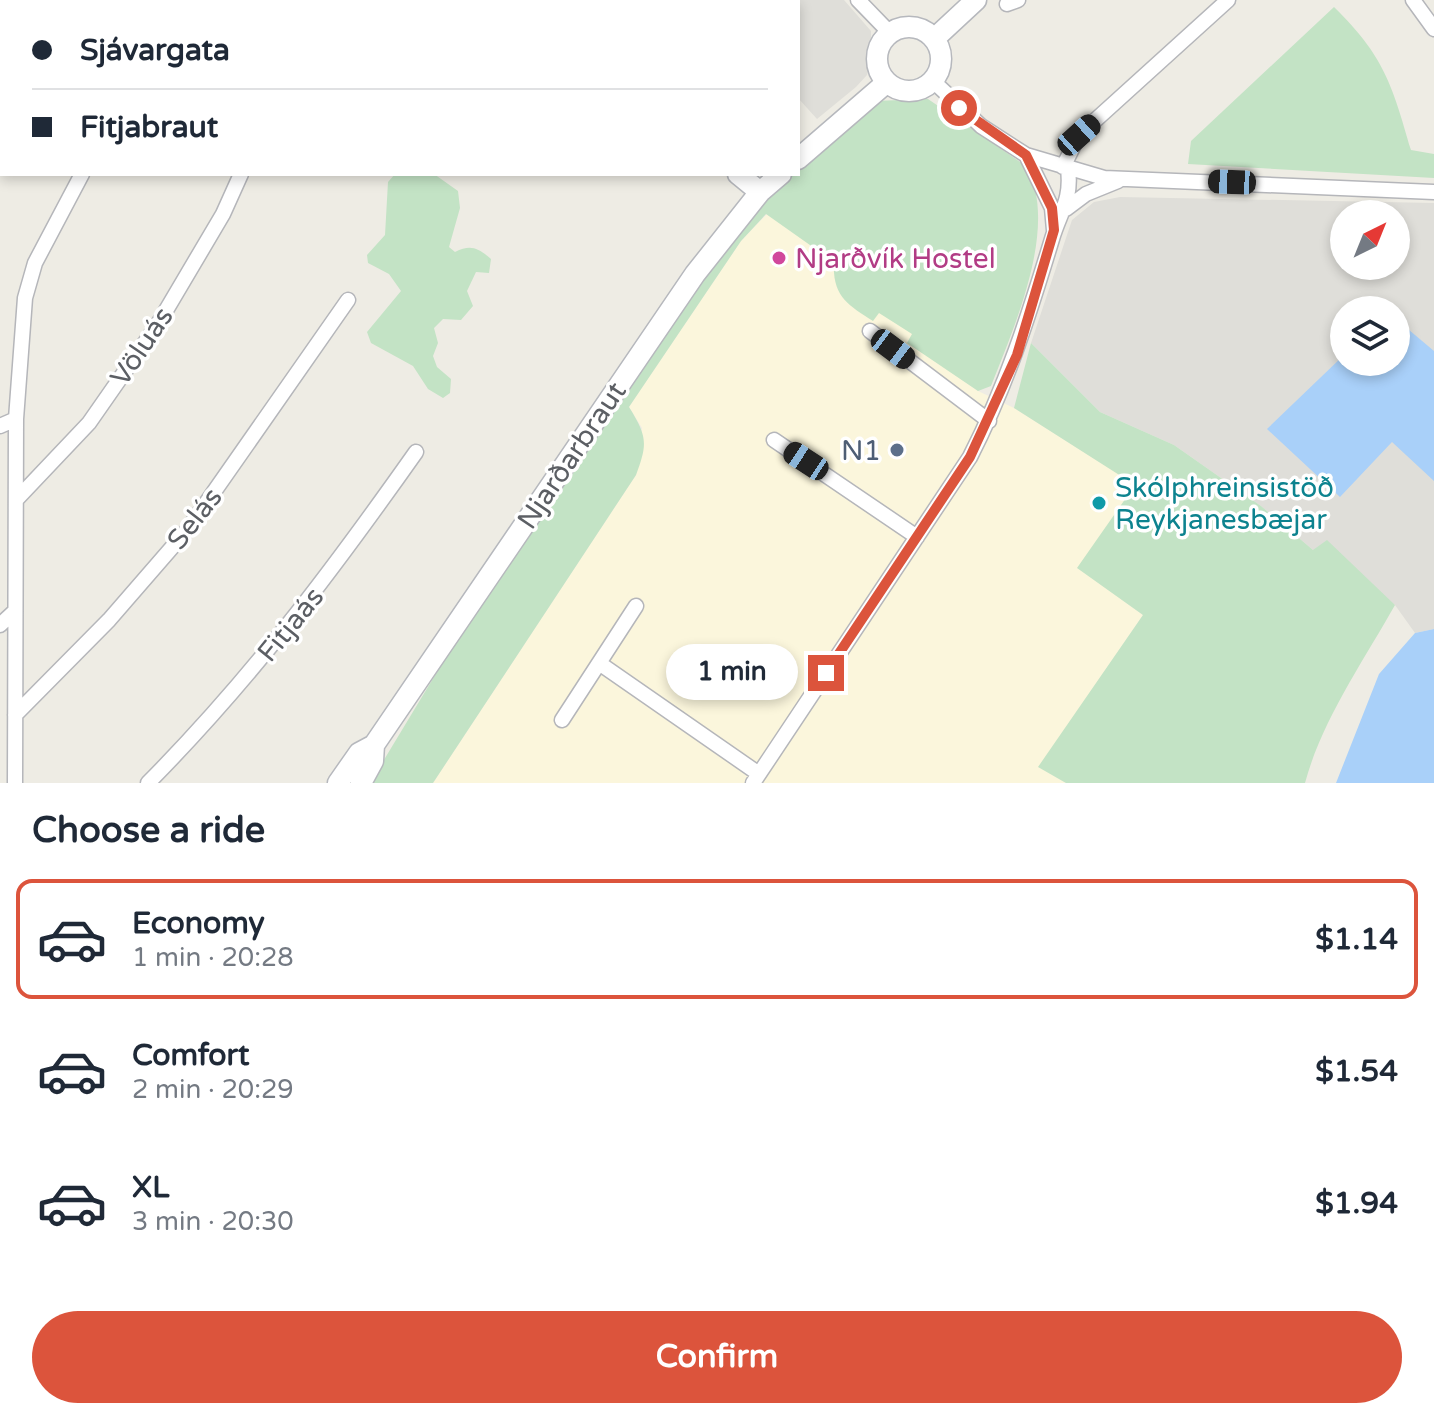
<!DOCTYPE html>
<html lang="en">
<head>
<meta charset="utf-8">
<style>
	body { margin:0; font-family:"Varela Round",sans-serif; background:#f2f2f3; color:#1f2937; height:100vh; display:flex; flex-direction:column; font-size:30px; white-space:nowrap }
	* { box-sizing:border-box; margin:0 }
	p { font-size:26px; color:#747a83 }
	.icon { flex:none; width:44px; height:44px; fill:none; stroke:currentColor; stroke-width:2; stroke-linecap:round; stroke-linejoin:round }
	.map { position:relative; height:783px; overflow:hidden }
	.sheet { display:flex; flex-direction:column; background:#fff; flex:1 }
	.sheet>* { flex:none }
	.top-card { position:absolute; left:0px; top:0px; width:800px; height:176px; box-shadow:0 4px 12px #0003; display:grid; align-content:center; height:176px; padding:0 32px; background:#fff }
	.needle { width:52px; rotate:43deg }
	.buttons { position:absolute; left:1330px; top:200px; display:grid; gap:16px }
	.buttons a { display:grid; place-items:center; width:80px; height:80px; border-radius:50%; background:#fff; box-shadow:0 4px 12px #0003; font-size:40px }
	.end { position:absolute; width:36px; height:36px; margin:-18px; border:10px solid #dc543c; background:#fff; box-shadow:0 0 0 4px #fff }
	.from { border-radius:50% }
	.bubble { position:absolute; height:56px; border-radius:28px; background:#fff; box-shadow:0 4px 12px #0003; font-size:26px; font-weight:800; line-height:56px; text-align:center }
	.car { position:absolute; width:24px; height:48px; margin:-24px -12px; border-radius:10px; box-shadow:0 0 6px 2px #0007; background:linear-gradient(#222 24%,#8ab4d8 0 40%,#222 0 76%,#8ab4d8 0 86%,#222 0) }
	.top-card b { display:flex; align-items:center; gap:28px; height:76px; font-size:30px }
	.top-card b+b { border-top:2px solid #e0e1e3 }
	.top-card i { width:20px; height:20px; background:#1f2937 }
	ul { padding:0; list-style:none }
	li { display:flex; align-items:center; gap:24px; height:120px; margin:0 16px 12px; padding:0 16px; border:4px solid transparent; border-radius:16px }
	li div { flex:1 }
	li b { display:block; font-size:30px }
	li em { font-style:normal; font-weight:800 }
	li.current { border-color:#dc543c }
	li>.icon { width:72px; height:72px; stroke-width:1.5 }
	h2 { padding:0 32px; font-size:36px; line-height:96px }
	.primary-button { display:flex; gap:16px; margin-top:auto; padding:16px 32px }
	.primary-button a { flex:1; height:92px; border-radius:48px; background:#dc543c; color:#fff; font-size:32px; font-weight:800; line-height:92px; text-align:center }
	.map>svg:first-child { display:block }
	.commercial { fill:#fbf6dc }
	.industrial { fill:#dfded9; fill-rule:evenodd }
	.green { fill:#c3e3c5 }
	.water { fill:#a9d0f9 }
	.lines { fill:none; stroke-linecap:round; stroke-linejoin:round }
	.street-casing { stroke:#b5b6ba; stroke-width:17 }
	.secondary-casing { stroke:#b6b8bd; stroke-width:23 }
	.street { stroke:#fff; stroke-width:14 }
	.secondary { stroke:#fff; stroke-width:20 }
	.route { stroke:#dc543c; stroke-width:10 }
	.hotel-dot { fill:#d1479c; stroke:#fff; stroke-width:3 }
	.service-dot { fill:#5c6f8a; stroke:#fff; stroke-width:3 }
	.culture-dot { fill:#0f9aa8; stroke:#fff; stroke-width:3 }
	.labels { text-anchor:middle; stroke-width:7; stroke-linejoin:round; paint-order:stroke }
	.hotel-label { font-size:28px; fill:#b23c85; stroke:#fff; text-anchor:start }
	.street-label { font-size:28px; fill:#5c5f64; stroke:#fff }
	.service-label { font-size:28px; fill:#4e5e75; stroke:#fff; text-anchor:end }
	.culture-label { font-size:28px; fill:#0d838f; stroke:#fff; text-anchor:start }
</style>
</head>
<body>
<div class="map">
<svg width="1434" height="783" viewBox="0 0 1434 783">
	<rect width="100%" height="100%" fill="#eeece4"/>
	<path class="commercial" d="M767,214L834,262L879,312L913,334L907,342L978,391L1014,408L1136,485L1078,568L1143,615L1039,767L1066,783H433L636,475L642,428L629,407L741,241Z"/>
	<path class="industrial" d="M479,0H844L871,31V61L867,75L856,87L817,119L798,98V2Z
		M1120,197L1434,203V629L1415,633L1395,605L1313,550L1261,506L1174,445L1100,412L1031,343L1072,220L1094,202ZM1344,214H1396V266H1344ZM1344,310H1396V362H1344Z"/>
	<path class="green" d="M1334,7C1384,56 1392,84 1411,150L1434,154V178L1188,164L1191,141Z
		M928,99L1026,166C1060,225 1014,327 991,386L978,391L907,343L912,334L879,313L873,321C848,305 832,296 834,262L766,214L741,241L629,407C647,436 648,443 636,475L433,783H370L478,604L700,277L762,200L790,174H798V167L874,101Z
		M395,174H434L458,191L460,208L449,247L455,252C471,244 478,248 491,259L489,273L476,272L467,291L473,306L461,320L443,319L434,328L438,343L433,356L437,367L451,379L450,393L443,398L428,389L413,366L371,343L367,332L401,291L389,274L368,263L367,255L385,235L388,182Z
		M1031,343L1100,412L1174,445L1261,506L1313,550L1327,540L1395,605C1363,662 1322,720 1305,783H1066L1038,767L1143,615L1077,568L1135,485L1014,408Z"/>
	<path class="water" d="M1396,319L1434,351V481L1392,442L1340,497L1267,429L1344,355V362H1396Z
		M1434,629V783H1336L1379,674L1415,633Z"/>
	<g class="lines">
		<g class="street-casing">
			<path id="street" d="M576,0L582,2
				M858,0L890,33
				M1413,0L1434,29
				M155,2V0
				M653,2L655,0
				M1007,4L1018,0
				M933,81L981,126L1026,155L1104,178L1434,192
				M1026,155L1052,208L1054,230
				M1063,167L1079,135L1228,0
				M1066,209L1086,194L1118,181
				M870,331L989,421
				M0,426L16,419
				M774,440L917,537
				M16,500L89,423L158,324L223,214L241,174
				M0,625L15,611
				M599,663L759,774
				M15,715L109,620L188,529L348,300
				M562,720L636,606
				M15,783L16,419L25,298L35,263L82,174
				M148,783C251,679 332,571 416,452
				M753,783L970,457C1006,387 1029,315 1052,239C1060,212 1072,200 1068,169"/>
		</g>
		<g class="secondary-casing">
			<path id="secondary" d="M268,0L271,2
				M877 59a32 32 0 1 1 64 0a32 32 0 1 1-64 0Z
				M934,39L976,0
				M798,159L886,83
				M738,174L760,192
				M338,783L359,753L374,745L695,274L760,192L781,174
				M361,783L373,761L374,745"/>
		</g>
		<use href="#street" class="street"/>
		<use href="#secondary" class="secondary"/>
	</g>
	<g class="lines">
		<path class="route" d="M826,673L970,457L1017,355L1054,230L1052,208L1026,155L959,108"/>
	</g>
	<circle class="hotel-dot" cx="779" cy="258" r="8"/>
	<circle class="service-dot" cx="897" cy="450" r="8"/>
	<circle class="culture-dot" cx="1099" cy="503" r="8"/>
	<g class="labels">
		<g class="hotel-label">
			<text x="795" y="268">Njarðvík Hostel</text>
		</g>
		<g class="street-label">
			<text transform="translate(141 346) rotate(-56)" y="10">Völuás</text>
			<text transform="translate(571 455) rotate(-56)" y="10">Njarðarbraut</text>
			<text transform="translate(194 518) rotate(-52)" y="10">Selás</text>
			<text transform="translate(290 624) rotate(-51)" y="10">Fitjaás</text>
		</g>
		<g class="service-label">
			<text x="881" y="460">N1</text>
		</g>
		<g class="culture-label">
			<text x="1115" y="497">Skólphreinsistöð<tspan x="1115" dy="32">Reykjanesbæjar</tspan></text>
		</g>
	</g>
</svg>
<div class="buttons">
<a><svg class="needle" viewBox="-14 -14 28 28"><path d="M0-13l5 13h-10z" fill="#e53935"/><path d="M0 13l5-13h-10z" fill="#747a83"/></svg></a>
<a><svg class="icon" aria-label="layers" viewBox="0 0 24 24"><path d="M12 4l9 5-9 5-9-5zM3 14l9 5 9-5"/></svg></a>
</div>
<i class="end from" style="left:959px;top:108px"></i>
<i class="end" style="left:826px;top:673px"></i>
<div class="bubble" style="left:666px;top:644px;width:132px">1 min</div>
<i class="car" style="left:1079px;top:135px;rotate:48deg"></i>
<i class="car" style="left:1232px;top:182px;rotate:272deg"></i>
<i class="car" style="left:893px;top:349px;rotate:127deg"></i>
<i class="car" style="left:806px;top:461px;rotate:303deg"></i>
<div class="top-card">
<b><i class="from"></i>Sjávargata</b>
<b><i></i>Fitjabraut</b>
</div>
</div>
<section class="sheet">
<h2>Choose a ride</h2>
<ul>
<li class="current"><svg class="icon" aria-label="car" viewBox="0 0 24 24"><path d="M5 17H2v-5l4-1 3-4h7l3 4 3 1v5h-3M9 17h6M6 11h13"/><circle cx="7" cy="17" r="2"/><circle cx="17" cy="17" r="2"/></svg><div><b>Economy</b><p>1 min · 20:28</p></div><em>$1.14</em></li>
<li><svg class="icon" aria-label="car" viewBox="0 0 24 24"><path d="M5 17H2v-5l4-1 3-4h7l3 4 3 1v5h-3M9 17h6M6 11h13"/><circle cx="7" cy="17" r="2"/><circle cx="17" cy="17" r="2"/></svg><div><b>Comfort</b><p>2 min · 20:29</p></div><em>$1.54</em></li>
<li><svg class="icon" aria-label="car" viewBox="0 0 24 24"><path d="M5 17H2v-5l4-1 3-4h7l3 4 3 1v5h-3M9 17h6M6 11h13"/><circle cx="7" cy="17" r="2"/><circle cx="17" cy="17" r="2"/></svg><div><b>XL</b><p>3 min · 20:30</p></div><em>$1.94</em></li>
</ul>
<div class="primary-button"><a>Confirm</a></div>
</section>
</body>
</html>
